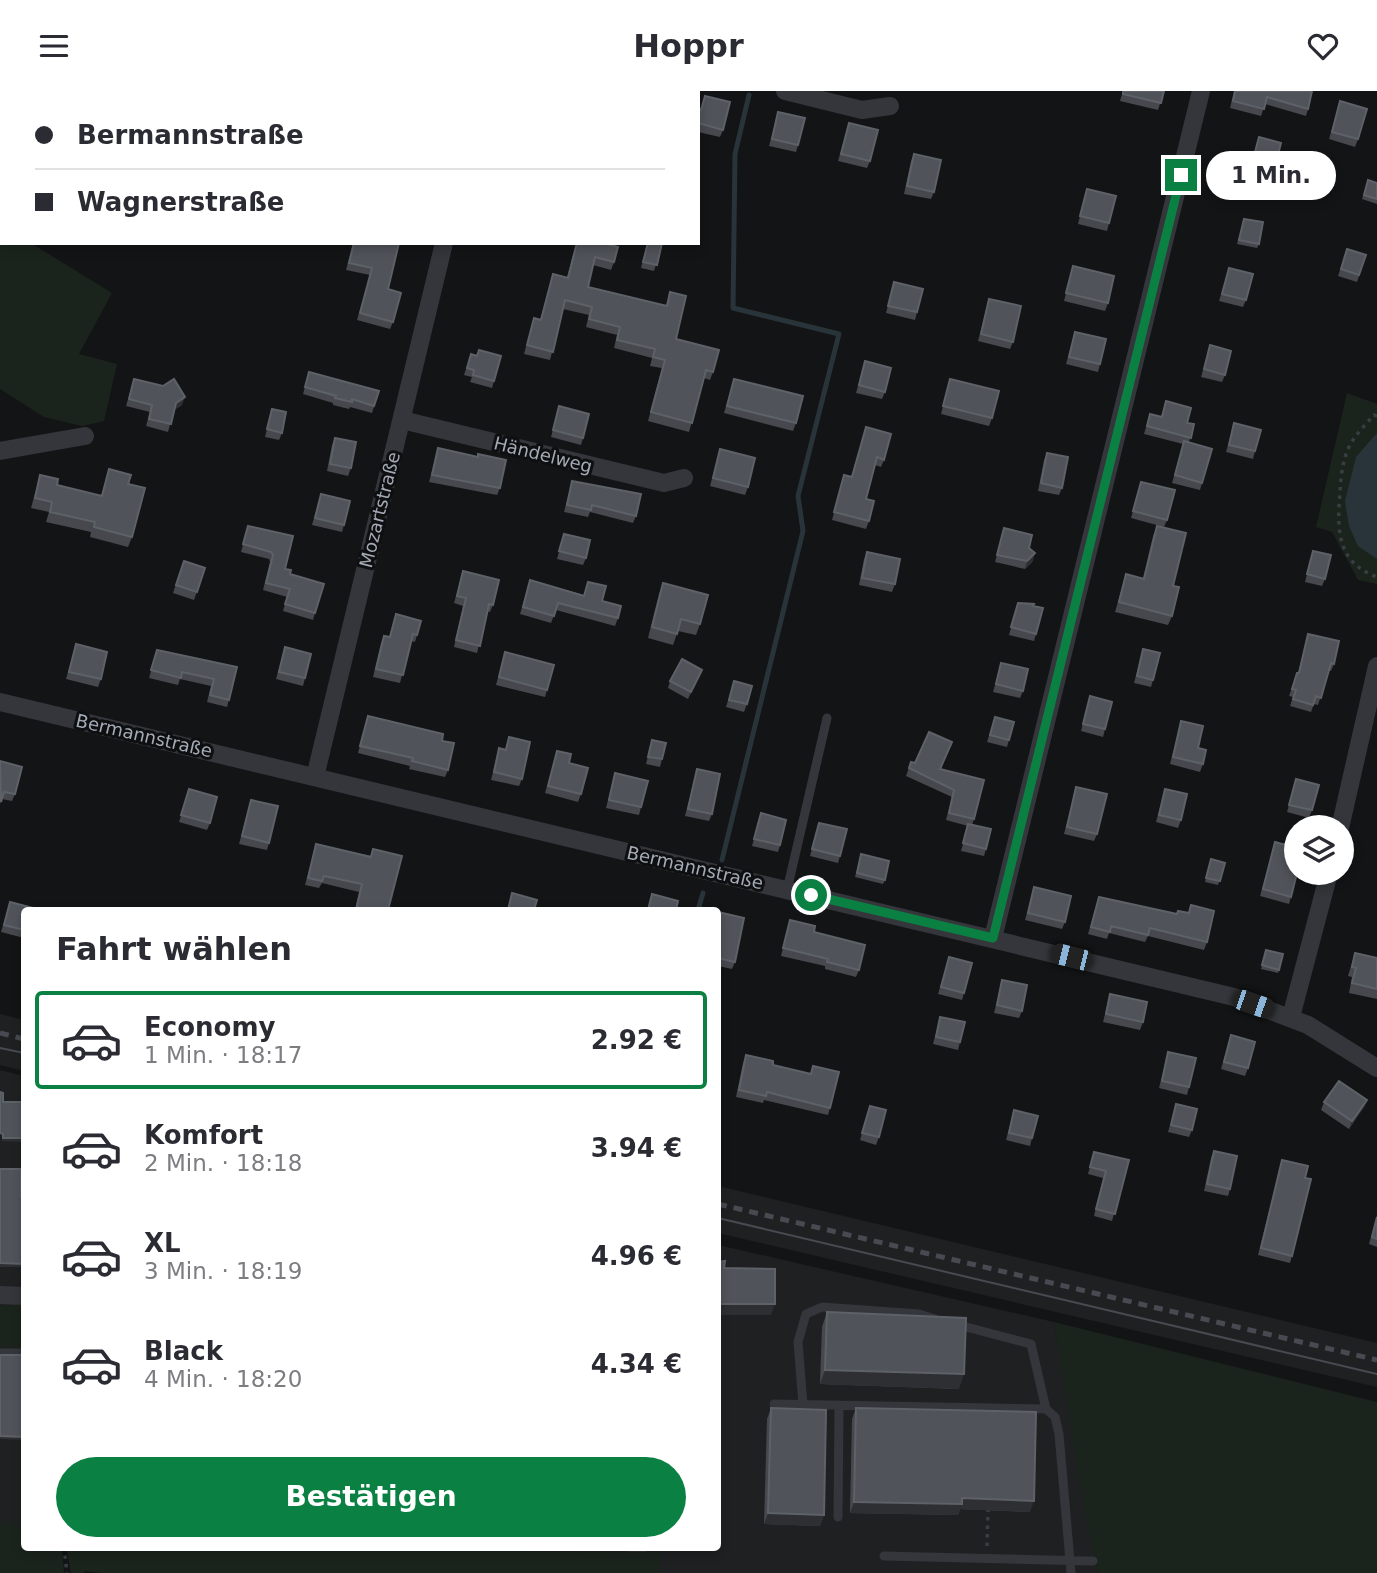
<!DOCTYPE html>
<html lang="de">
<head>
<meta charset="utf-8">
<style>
	body { margin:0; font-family:"DejaVu Sans",sans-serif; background:#f2f2f3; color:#2b2b33; height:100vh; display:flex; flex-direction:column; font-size:26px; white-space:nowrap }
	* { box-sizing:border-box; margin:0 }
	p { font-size:23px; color:#7c7c81 }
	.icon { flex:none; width:38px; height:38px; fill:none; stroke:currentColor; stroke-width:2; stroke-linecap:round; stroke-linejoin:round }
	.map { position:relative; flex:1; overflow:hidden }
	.sheet { position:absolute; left:21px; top:816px; width:700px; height:644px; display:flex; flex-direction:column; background:#fff; border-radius:7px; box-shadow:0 4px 10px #0003 }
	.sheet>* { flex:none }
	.banner { position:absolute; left:0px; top:0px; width:700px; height:154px; box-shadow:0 4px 10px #0003; display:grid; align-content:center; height:154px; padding:0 35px; background:#fff }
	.fabs { position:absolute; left:1284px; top:724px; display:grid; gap:14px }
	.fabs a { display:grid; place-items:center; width:70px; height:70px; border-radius:50%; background:#fff; box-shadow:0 4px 10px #0003; font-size:35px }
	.end { position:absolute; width:32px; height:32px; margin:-16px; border:9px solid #0b8043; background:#fff; box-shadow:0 0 0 4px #fff }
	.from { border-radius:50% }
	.bubble { position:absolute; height:49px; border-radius:24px; background:#fff; box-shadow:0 4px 10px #0003; font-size:23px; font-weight:800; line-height:49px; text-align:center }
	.car { position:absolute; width:21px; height:42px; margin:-21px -10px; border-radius:9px; box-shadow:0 0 5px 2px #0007; background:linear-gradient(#222 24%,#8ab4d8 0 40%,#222 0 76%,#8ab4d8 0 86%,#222 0) }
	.banner b { display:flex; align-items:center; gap:24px; height:66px; font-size:26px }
	.banner b+b { border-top:2px solid #e1e1e2 }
	.banner i { width:18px; height:18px; background:#2b2b33 }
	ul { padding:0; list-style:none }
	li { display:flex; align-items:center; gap:21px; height:98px; margin:0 14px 10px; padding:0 21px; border:4px solid transparent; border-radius:7px }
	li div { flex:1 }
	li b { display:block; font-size:26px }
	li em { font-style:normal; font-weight:800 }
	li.selected { border-color:#0b8043 }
	li>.icon { width:63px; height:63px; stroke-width:1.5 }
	h2 { padding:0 35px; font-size:32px; line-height:84px }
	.primary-button { display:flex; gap:14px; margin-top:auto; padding:14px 35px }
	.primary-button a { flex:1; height:80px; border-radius:42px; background:#0b8043; color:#fff; font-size:28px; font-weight:800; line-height:80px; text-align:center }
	header { display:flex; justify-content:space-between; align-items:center; height:91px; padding:0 35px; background:#fff; font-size:32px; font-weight:800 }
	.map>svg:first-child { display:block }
	.built { fill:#1f2022 }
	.green { fill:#1b241c }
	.water { fill:#29343a }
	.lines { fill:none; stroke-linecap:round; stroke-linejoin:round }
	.stream { stroke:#29343a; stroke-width:5 }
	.path { stroke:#3a3d42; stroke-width:3.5; stroke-dasharray:3.5 5; stroke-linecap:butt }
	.lane { stroke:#34363b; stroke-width:9 }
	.street { stroke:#34363b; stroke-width:18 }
	.tram { stroke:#474a50; stroke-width:2 }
	.rail { stroke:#474a50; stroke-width:5; stroke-dasharray:9 7; stroke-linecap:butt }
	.wall { fill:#46484e }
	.shaded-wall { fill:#2d2f32 }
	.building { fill:#505359; stroke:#5d6168; stroke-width:2 }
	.route { stroke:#0b8043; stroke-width:9 }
	.labels { text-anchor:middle; stroke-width:6; stroke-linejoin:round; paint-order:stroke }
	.street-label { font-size:18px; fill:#a4abb7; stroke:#0e0f10 }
</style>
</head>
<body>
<header><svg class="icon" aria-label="menu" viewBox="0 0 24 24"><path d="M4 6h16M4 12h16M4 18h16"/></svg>Hoppr<svg class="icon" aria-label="heart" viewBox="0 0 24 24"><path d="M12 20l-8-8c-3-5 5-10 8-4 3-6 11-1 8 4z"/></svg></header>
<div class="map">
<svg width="1377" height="1482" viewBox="0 0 1377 1482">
	<rect width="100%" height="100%" fill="#131415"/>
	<path class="built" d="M0,923L24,929V980L0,974Z
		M0,979L24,985V1448L0,1447Z
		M718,1095L1377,1252V1296L718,1142Z
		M718,1154L1054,1231L1098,1482H396L180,1456H718Z"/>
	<path class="green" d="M0,133L2,152H31L112,202L79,263L117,273L104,330L82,335L44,326L0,298Z
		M1347,302L1377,313V493L1358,489L1332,441L1316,436Z
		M0,1214L24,1215V1256H0Z
		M1054,1231L1377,1311V1482H1098L1082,1406Z
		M0,1432H24V1456H62L64,1482H0Z
		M66,1456H435L516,1460L646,1462V1456H659L660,1482H101L85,1480L84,1482H71Z"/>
	<path class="water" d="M1377,342V468L1358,455L1349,435L1345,410L1356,366Z"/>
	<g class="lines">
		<path class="stream" d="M722,769L803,440L798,405L839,243L733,217L735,63L749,4
			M698,819L703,802"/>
		<path class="path" d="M1377,325L1374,324C1367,332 1359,340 1353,349C1343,364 1341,383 1340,401C1337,438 1336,471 1377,486
			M987,1455L988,1419
			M64,1456L67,1482"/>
		<path class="lane" d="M787,799L827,627
			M955,1233L1031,1253L1046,1318
			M0,1262H24
			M774,1313L1046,1318L1055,1326L1059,1343L1071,1482
			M803,1314L798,1251L806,1223L822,1216L919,1223L935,1228
			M838,1426L839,1314
			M884,1465L1093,1470"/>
		<path class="street" d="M785,0L862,19L890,15
			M480,2V0
			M402,329L664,392L684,387
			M0,360L85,345
			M0,611L1234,906L1308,934L1377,977
			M315,686L444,152
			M1340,737L1377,575
			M993,847L1201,0
			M1291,926L1329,782
			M0,1204L24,1205"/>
		<path class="tram" d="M0,957L24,962
			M718,1127L1377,1283"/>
		<path class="rail" d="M0,942L24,948
			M718,1113L1377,1269"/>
	</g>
	<path class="wall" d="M539,0H554V2H546Z
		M1123,0H1164L1158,19L1120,10Z
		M1234,0H1312L1308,18L1306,25L1265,13L1261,25L1230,17Z
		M705,5L723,39L720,46L698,41V18H701Z
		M1340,10L1358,48L1355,56L1329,48Z
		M778,21L798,54L796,61L769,55Z
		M849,32L870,70L867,77L838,70Z
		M1259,46L1273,83L1270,90L1248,84Z
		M914,63L934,101L931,108L904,103L911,70Z
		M1368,89L1377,92V113L1362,108Z
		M1087,98L1109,132L1107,140L1078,133Z
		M1244,128L1259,153L1257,157L1237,153Z
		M353,152H399L388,198L393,231L390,238L357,229L370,184L346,179Z
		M576,152H603L614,171L611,179L593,174L588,196L666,215L670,201L676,248L713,281L710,289L704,287L689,341L648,330L662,277L650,275L652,267L614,257L617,244L586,236L589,224L563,218L550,269L524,263L534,227L540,229L553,183L567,186Z
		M647,152H666L665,154H662L654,180L641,177Z
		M1347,158L1366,164L1357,191L1338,185Z
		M1073,175L1108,212L1105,220L1064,210Z
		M1229,177L1246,209L1243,216L1219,210Z
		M894,191L917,221L915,229L886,222Z
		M989,208L1013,251L1010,258L978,250Z
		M1075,241L1100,273L1098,281L1066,273Z
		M1210,254L1225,284L1222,291L1201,286Z
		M471,263L477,265L494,290L492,297L470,291L472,286L464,284Z
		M865,270L885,301L882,308L856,302Z
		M309,281L379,300L372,322L350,316L349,318L333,314V312L303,303Z
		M134,288L182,314L174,319L168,341L146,335L150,321L126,315Z
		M734,288L796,332L793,340L724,322Z
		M950,288L992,327L989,335L941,323Z
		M1166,310L1187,332L1194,333L1189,351L1202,392L1200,399L1172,392L1183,353L1144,343L1150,323L1161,326Z
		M559,315L583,347L581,354L551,346Z
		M272,318L282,342L279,349L265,346Z
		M1234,332L1255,360L1253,368L1226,361Z
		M866,336L884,369L881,376L875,374L866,408L869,430L866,438L832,429L844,384L851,386Z
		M335,347L351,377L348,385L327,380L332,354Z
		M438,357L477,366L500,397L497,404L429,391Z
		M720,358L748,396L745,404L710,395Z
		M1047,362L1062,397L1059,404L1038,400L1044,369Z
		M109,378L128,393L132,446L128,456L90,446L91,441L46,431L49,421L31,417L40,384L57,394L101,405Z
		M572,390L636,425L633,432L590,421L588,426L564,421Z
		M1141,391L1167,429L1164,436L1131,427Z
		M321,403L344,434L342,441L312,434Z
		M248,435L293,445L285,478L315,522L313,529L283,520L287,506L263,499L270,471L269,468L241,461Z
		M1157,435L1172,525L1168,534L1115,521L1126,483L1143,487L1153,445Z
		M1004,437L1033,470L1025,478L995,471Z
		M564,443L586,467L583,474L557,468Z
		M1313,460L1325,488L1322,495L1305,491Z
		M867,461L895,493L892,501L859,494L864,468Z
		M184,470L205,477L194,509L173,502Z
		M463,480L493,514L490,521L487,520L477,562L454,556L463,515L454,512Z
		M530,489L584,504L588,491L618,527L615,535L556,519L551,532L520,523Z
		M663,492L700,533L696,544L678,540L673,554L648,547L659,503Z
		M1018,512L1033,515L1036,543L1034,550L1009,544Z
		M396,523L417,544L415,551L411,550L400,592L373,586L381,552L384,545L389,546Z
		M1308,543L1334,573L1331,580L1329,579L1318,614L1314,613L1311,621L1290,615L1293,606L1289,605L1297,582H1298Z
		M76,553L101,588L98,596L66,588Z
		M285,556L305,587L303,595L276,588Z
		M1143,558L1153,589L1151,596L1134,592Z
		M157,559L237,576L227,616L207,611L211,595L180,588L178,594L149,587Z
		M505,561L547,599L545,606L496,594Z
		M1001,572L1023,600L1020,607L993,601Z
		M702,579L688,608L668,597L670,590Z
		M734,590L747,613L744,621L726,616Z
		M1090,605L1105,638L1103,646L1081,640Z
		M368,625L442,650L448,679L445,686L409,678L410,675L358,662Z
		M995,626L1009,649L1007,656L987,651Z
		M1181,630L1198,657L1203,673L1200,681L1170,673Z
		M509,646L522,688L519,695L491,689L499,657L505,658Z
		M652,649L662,668L660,676L646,673Z
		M952,651L941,678L974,728L972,734L986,758L984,765L961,760L968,735L946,729L952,706L906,685L911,671L915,672Z
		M557,660L569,672L581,703L578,711L545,702Z
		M0,670L15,703L12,710L2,708L0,713Z
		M697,678L712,723L709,730L685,725Z
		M615,682L641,716L639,724L606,717Z
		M1296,688L1312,719L1309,727L1287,721Z
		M1076,696L1097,743L1094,750L1064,743Z
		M189,698L210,732L207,739L179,731Z
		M1165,698L1181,729L1178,737L1156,731Z
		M251,709L269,752L267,759L239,753Z
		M761,722L780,754L778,761L752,755Z
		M819,732L840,765L838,772L810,765Z
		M1275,751L1291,806L1289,813L1260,805Z
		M316,753L371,765L373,758L388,819H355L359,801L322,792L319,797L305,794Z
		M861,763L885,789L883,793L855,786Z
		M1211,768L1225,772L1218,794L1205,791Z
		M1034,796L1065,831L1062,838L1025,829Z
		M1099,806L1176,823L1188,822L1191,814L1207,851L1204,859L1148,845L1145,851L1109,842L1107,848L1088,843Z
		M10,811L24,819V847L1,841Z
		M718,821L735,871L732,878L718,875Z
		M790,829L814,841L859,879L856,886L825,878V875L781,865Z
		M1266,859L1283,863L1278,882L1261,878Z
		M1355,862L1377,867V908L1349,902L1352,886L1348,885Z
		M949,866L964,902L962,909L938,903Z
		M1002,889L1022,920L1019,927L994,922Z
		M1110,903L1143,931L1140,939L1103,931Z
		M940,926L960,951L958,959L933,953Z
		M1231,944L1248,977L1245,985L1221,978Z
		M1168,961L1189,996L1187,1004L1159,997Z
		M746,964L773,974L810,983L813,975L830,1017L828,1024L764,1009L763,1012L736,1006L743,972Z
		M1367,1009L1364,1016L1349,1038L1321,1019L1324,1011Z
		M1176,1013L1192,1039L1189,1046L1168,1041Z
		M870,1015L879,1046L876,1054L860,1049Z
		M1014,1019L1032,1047L1030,1055L1006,1049Z
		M1214,1060L1230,1098L1228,1105L1204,1100L1211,1067Z
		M1094,1061L1129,1069L1112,1130L1094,1125L1103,1087L1088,1083Z
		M1282,1069L1292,1165L1290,1172L1258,1164Z
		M1377,1124V1156L1369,1153Z
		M827,1221L959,1298L820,1293L822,1236Z
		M771,1317L824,1424L820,1435L764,1433L767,1328Z
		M856,1317L1030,1421L960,1418L958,1424L850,1422L852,1328Z"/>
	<path class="shaded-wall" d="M185,306L182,314L173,319L176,312Z
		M1035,462L1033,470L1025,478L1027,470Z
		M1367,1009L1364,1016L1349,1038L1352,1030Z
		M3,1047H24V1051L1,1050Z
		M0,1172L24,1173V1176H0Z
		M718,1213H775L771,1224H718Z
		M825,1279L964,1283L959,1298L820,1293Z
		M0,1345L24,1346V1349L0,1348Z
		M962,1407L1034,1410L1030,1421L960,1418L958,1424L850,1422L854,1411Z
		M768,1422L824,1424L820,1435L764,1433Z
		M630,1456H648L646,1461H628Z"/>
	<path class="building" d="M1123,0H1164L1161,12L1123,3Z
		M1235,0H1312L1308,18L1267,6L1264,18L1233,10Z
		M705,5L730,11L723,39L698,32V18L701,19Z
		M1340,10L1367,18L1358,48L1332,41Z
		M778,21L805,27L798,54L772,48Z
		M849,32L878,39L870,70L841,63Z
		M1259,46L1281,52L1273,83L1251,76Z
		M914,63L941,69L934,101L907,95Z
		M1368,89L1377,92V108L1364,104Z
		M1087,98L1116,105L1109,132L1080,125Z
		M1244,128L1263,131L1259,153L1239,149Z
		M354,152H399L388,198L401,202L393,231L360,222L372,177L349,172Z
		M577,152H603L618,156L614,171L595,166L588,196L667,215L670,201L686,205L676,248L719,259L713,281L706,279L692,332L651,321L665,269L653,266L655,258L617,249L620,236L589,228L592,216L565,209L553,261L527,254L534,227L541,229L553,183L568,187Z
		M648,152H662L657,174L643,171Z
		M1347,158L1366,164L1359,184L1341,178Z
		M1073,175L1114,185L1108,212L1066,202Z
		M1229,177L1253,183L1246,209L1222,203Z
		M894,191L923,198L917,221L888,215Z
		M989,208L1021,215L1013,251L981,243Z
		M1075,241L1106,248L1100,273L1069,266Z
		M1210,254L1231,260L1225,284L1204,278Z
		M479,259L501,265L494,290L473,284L474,279L467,277L471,263L477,265Z
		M865,270L891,277L885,301L859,294Z
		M309,281L379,300L374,315L352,308V311L335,307L336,305L305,296Z
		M134,288L163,295L174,288L185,306L176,312L171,333L149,328L152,314L129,308Z
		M734,288L803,305L796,332L727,315Z
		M950,288L999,300L992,327L943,315Z
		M1166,310L1191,317L1187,332L1194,333L1191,347L1147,335L1150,323L1162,326Z
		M559,315L589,323L583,347L553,339Z
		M272,318L286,321L282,342L267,338Z
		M1234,332L1261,339L1255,360L1229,354Z
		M866,336L891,343L884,369L877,366L866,408L874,410L869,430L834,421L844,384L852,386Z
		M335,347L356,351L351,377L330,373Z
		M1184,350L1212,358L1202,392L1175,384Z
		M438,357L478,366V363L506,369L500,397L432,384Z
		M720,358L755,367L748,396L713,387Z
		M1047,362L1068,366L1062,397L1041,392Z
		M109,378L131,384L128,393L145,397L132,446L94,436L95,431L50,421L52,411L35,407L40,384L58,388L57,394L102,405Z
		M572,390L641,403L636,425L592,414L591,419L567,414Z
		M1141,391L1175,399L1167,429L1133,420Z
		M321,403L350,410L344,434L315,427Z
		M248,435L293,445L285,478L291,479L290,483L324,493L315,522L285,513L290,498L266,492L273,464L271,461L243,453Z
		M1157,435L1186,442L1173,495L1179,496L1172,525L1119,511L1126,483L1144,488Z
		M1004,437L1032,444L1029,457L1035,462L1027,470L997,464Z
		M564,443L590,449L586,467L559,460Z
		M1313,460L1331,464L1325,488L1307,483Z
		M867,461L900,468L895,493L862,487Z
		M184,470L205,477L197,501L176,494Z
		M463,480L499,489L493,514L489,513L480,555L456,549L466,507L457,505Z
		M530,489L584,505L588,491L606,495L602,510L621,515L618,527L558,512L554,525L523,516Z
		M663,492L708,504L700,533L681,528L677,543L652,536Z
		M1018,512L1034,513L1033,515L1043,517L1036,543L1011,536Z
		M396,523L421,530L417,544L413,543L403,584L376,578L384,545L390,546Z
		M1308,543L1339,550L1334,573L1331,572L1321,607L1316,605L1313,614L1293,608L1296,599L1292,598L1297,582H1299Z
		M76,553L107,561L101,588L69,581Z
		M285,556L311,563L305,587L279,581Z
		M1143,558L1160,562L1153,589L1137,585Z
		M157,559L237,576L229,609L210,604L214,588L182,581L181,587L151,579Z
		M505,561L554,574L547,599L499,586Z
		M682,568L702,579L691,601L670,590Z
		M1001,572L1028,578L1023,600L996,593Z
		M734,590L752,595L747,613L729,609Z
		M1090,605L1112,611L1105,638L1083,633Z
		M368,625L443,643L442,650L454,652L448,679L412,670L413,667L360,655Z
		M995,626L1014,631L1009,649L990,644Z
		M1181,630L1203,635L1198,657L1206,659L1203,673L1173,666Z
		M929,641L952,651L940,678L984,689L974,728L949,722L954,699L909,677L911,671L915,672Z
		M509,646L530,651L522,688L494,681L499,657L506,659Z
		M652,649L666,652L662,668L648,666Z
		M557,660L571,663L569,672L588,677L581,703L548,695Z
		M0,670L22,676L15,703L4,701L1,711Z
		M697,678L720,683L712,723L688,718Z
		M615,682L648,690L641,716L609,709Z
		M1296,688L1319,694L1312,719L1289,714Z
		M1076,696L1107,703L1097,743L1067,736Z
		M189,698L217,706L210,732L181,724Z
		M1165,698L1187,703L1181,729L1159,724Z
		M251,709L278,715L269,752L242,745Z
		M761,722L786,729L780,754L754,748Z
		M819,732L847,738L840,765L812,758Z
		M968,733L991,738L986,758L963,752Z
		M1275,751L1297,757V782L1291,806L1263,798Z
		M316,753L371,766L373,758L402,765L388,819H356L362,793L324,785L322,790L308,787Z
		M861,763L889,770L885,789L857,782Z
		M1211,768L1225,772L1220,790L1206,787Z
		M1034,796L1071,805L1065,831L1028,822Z
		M512,802L537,809L534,819H508Z
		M652,803L678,810L676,819H648Z
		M1099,806L1177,823L1178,820L1189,822L1191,814L1214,820L1207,851L1150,837L1148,844L1111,835L1110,841L1091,836Z
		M10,811L41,819H24V839L4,834Z
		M718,821L744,827L735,871L718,867Z
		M790,829L815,835L814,841L865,854L859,879L827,871L828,868L783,857Z
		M1266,859L1283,863L1279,879L1262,874Z
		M1355,862L1377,867V898L1352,892L1356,877L1352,876Z
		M949,866L972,872L964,902L941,896Z
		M1002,889L1027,894L1022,920L997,914Z
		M1110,903L1147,911L1143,931L1106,923Z
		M940,926L965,931L960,951L936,946Z
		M1231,944L1255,951L1248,977L1224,971Z
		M1168,961L1196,967L1189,996L1162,990Z
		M746,964L773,970V974L811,983L813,975L839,981L830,1017L767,1001L766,1005L739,999Z
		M1339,990L1367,1009L1352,1030L1324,1011Z
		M0,1001L3,1002V1011H23V1014H24V1047H3V1043L0,1042Z
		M1176,1013L1197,1018L1192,1039L1171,1034Z
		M870,1015L886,1019L879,1046L862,1042Z
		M1014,1019L1038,1025L1032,1047L1009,1042Z
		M1214,1060L1237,1065L1230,1098L1207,1093Z
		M1094,1061L1129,1069L1115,1123L1096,1118L1106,1080L1090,1076Z
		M1282,1069L1308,1075L1305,1087L1311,1088L1292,1165L1261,1157Z
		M0,1078H21V1106H24V1173L0,1172Z
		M1377,1126V1148L1372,1146Z
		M725,1170L724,1177L775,1178V1213H718V1171Z
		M827,1221L966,1227L964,1283L825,1279Z
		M0,1264H24V1346L0,1345Z
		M771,1317L826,1319L824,1424L768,1422Z
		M856,1317L1036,1321L1034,1410L962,1407V1413L854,1411Z"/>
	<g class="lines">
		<path class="route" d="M811,804L993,847L1181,84"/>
	</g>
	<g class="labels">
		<g class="street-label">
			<text transform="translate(543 364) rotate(14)" y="6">Händelweg</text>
			<text transform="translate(380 419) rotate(-76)" y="6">Mozartstraße</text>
			<text transform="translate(144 645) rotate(13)" y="6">Bermannstraße</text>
			<text transform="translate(695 777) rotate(13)" y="6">Bermannstraße</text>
		</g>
	</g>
</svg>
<div class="fabs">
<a><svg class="icon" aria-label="layers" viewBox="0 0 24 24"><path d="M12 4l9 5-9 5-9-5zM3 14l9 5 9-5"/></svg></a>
</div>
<i class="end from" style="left:811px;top:804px"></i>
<i class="end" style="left:1181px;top:84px"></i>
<div class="bubble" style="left:1206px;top:60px;width:130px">1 Min.</div>
<i class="car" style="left:1071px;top:866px;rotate:284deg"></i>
<i class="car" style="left:1253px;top:913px;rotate:109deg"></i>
<div class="banner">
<b><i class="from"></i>Bermannstraße</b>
<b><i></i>Wagnerstraße</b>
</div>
<section class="sheet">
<h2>Fahrt wählen</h2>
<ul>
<li class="selected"><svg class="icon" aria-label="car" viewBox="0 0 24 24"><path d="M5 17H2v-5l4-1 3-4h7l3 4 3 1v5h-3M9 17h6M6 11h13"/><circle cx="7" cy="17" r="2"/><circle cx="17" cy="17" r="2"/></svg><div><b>Economy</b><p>1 Min. · 18:17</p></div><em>2.92 €</em></li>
<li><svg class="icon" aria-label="car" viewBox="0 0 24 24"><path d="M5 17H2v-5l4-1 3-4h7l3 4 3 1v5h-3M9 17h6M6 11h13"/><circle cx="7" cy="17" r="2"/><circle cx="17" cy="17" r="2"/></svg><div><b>Komfort</b><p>2 Min. · 18:18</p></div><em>3.94 €</em></li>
<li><svg class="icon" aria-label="car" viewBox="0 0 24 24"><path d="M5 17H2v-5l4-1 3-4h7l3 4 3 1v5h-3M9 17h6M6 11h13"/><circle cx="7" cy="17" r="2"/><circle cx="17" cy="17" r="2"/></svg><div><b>XL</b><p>3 Min. · 18:19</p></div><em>4.96 €</em></li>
<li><svg class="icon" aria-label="car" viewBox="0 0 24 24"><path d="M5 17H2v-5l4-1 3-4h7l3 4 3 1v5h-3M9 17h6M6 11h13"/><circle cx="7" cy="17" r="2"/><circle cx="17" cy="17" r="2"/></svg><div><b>Black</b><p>4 Min. · 18:20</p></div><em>4.34 €</em></li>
</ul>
<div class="primary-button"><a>Bestätigen</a></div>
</section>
</div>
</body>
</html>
